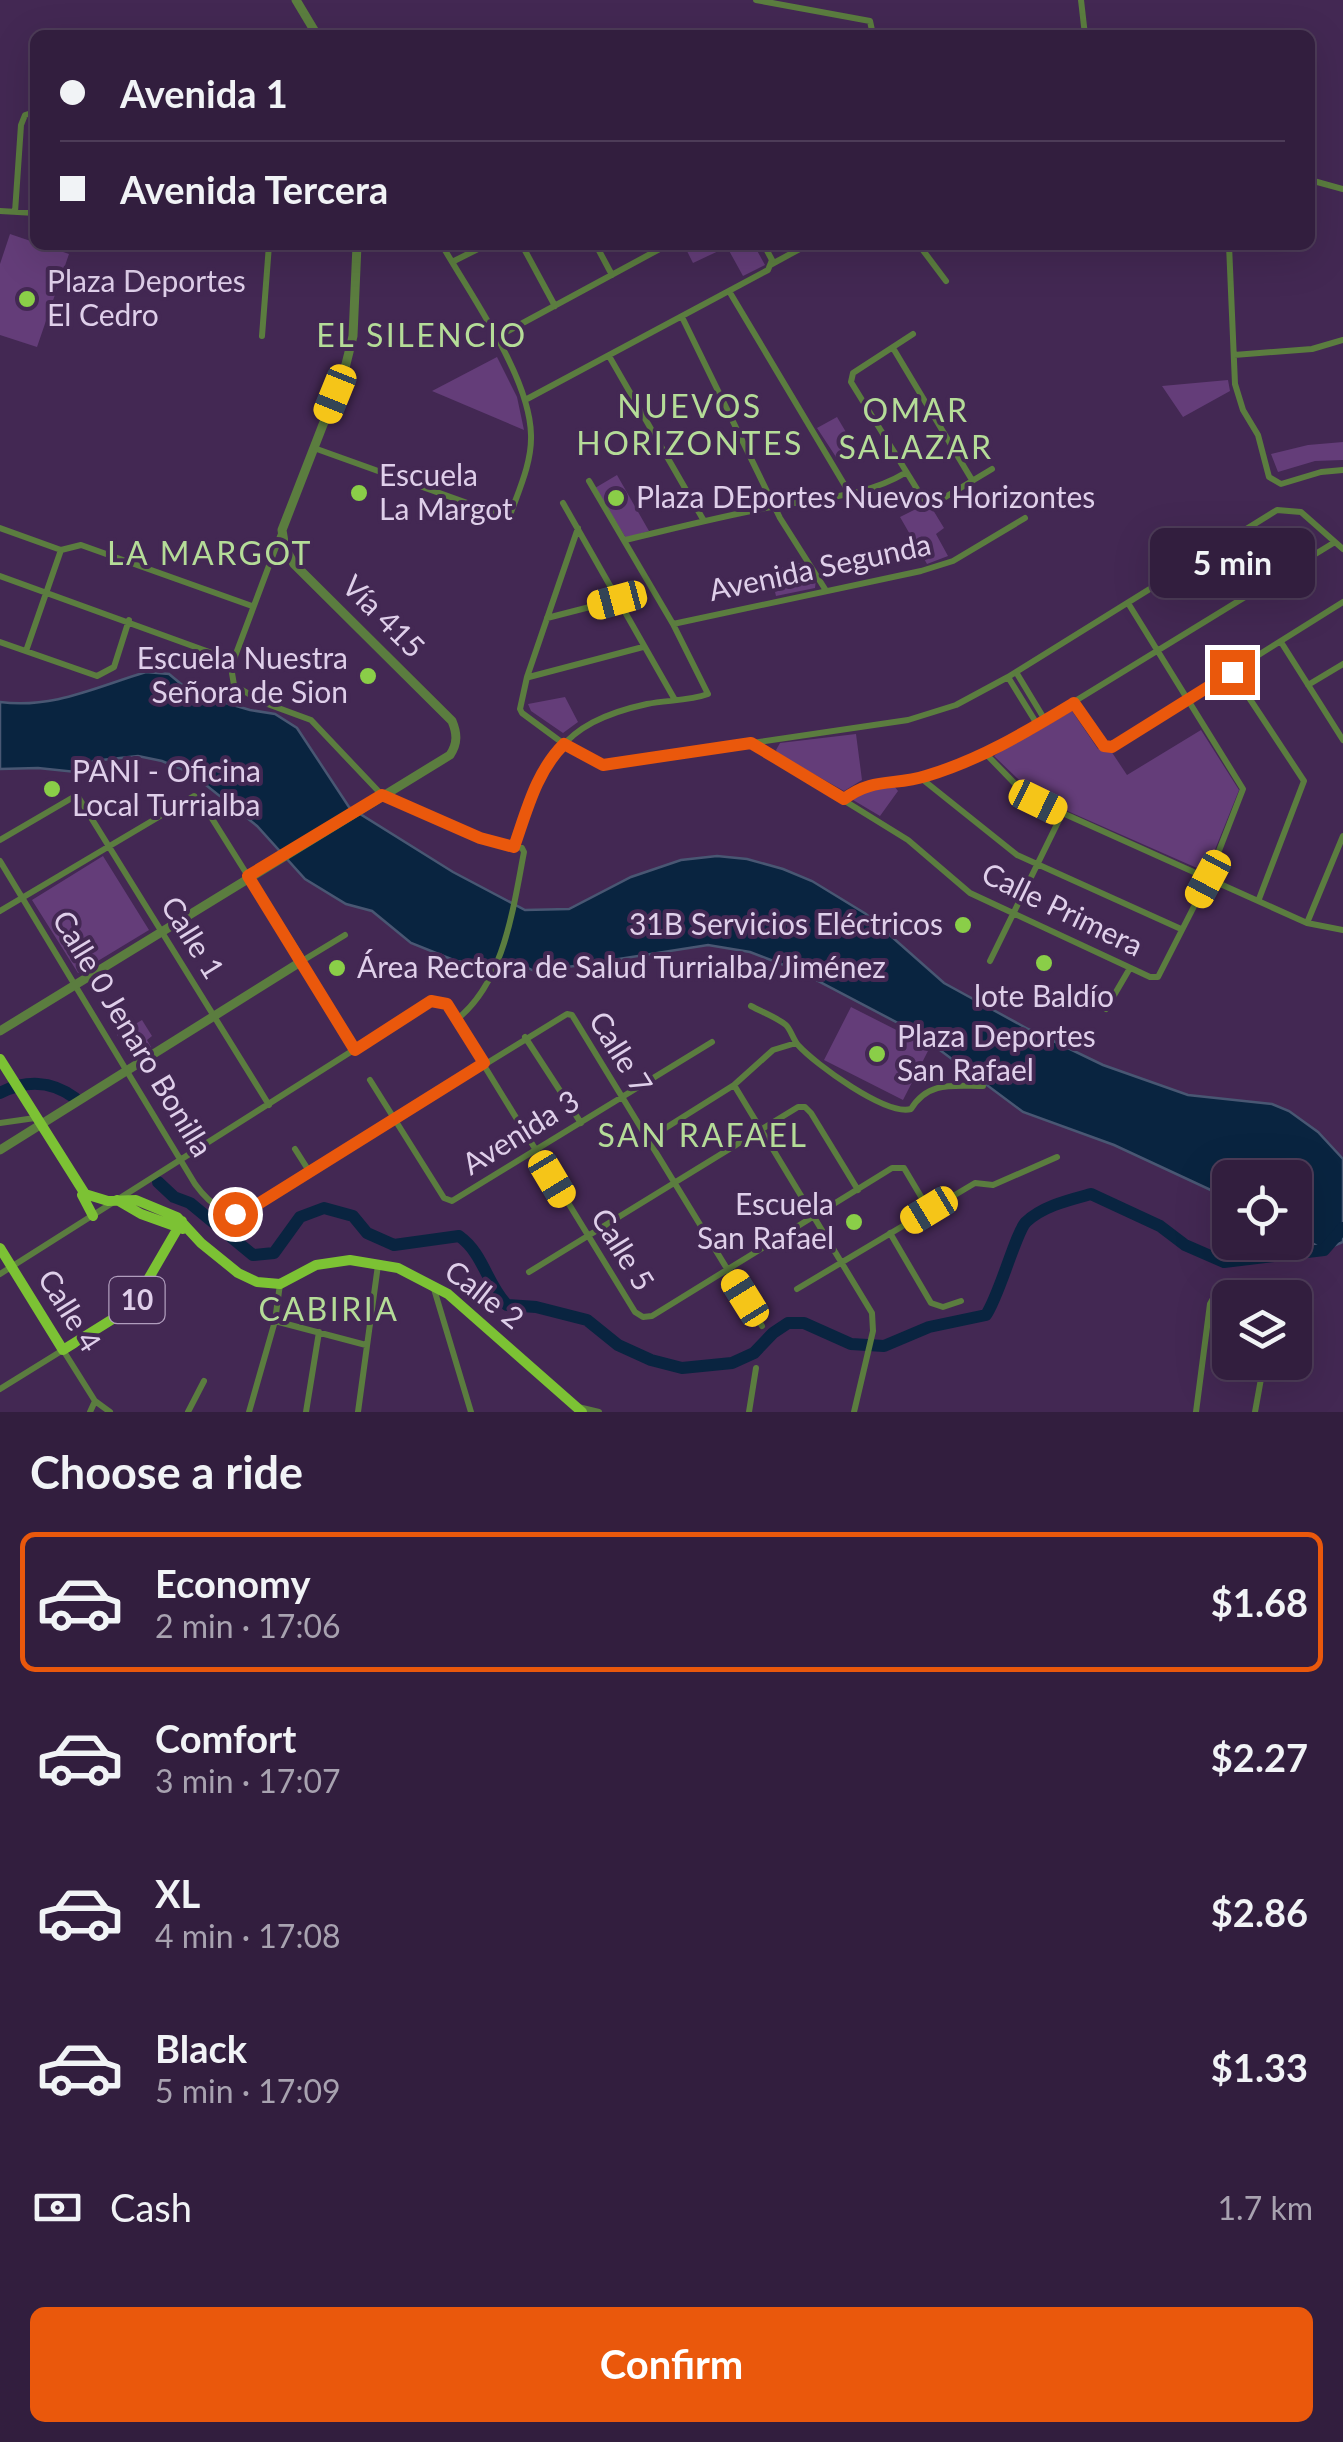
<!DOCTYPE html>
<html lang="en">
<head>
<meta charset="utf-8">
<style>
	body { margin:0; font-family:Lato,sans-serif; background:#3a2745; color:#f1f3f6; height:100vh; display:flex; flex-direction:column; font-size:38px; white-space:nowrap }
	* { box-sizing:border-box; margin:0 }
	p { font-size:32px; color:#a8a2b0 }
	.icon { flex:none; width:55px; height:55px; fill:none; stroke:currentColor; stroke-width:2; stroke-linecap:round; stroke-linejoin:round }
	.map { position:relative; height:1412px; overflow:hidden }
	.details { display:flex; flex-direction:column; background:#321e3e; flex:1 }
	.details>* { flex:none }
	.hud { position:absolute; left:30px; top:30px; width:1285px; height:220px; border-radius:15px; box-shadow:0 10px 40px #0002,0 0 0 2px #4d3c58; display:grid; align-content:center; height:220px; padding:0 30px; background:#321e3e }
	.buttons { position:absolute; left:1212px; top:1160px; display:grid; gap:20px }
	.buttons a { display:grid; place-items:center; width:100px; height:100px; border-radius:15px; background:#321e3e; box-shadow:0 10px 40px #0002,0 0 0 2px #4d3c58; font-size:50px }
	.end { position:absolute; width:45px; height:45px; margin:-22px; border:12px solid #ea580c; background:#fff; box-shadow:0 0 0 5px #fff }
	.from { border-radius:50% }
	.bubble { position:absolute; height:70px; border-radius:15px; background:#321e3e; box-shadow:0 10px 40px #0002,0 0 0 2px #4d3c58; font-size:32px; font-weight:700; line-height:70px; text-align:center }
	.car { position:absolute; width:30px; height:60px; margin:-30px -15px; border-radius:12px; box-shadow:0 0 8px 2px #0007; background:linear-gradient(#f5c518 24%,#345 0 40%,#f5c518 0 76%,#345 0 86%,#f5c518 0) }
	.hud b { display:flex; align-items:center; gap:35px; height:95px; font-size:38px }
	.hud b+b { border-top:2px solid #4d3c58 }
	.hud i { width:25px; height:25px; background:#f1f3f6 }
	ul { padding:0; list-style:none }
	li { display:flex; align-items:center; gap:30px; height:140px; margin:0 20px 15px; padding:0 10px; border:5px solid transparent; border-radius:15px }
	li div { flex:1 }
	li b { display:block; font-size:38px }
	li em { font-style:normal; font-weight:700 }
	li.active { border-color:#ea580c }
	li>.icon { width:90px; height:90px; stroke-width:1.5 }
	h2 { padding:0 30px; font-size:45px; line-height:120px }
	.pay { display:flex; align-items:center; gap:25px; height:110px; padding:0 30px; font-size:38px }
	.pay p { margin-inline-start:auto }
	.button { display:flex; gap:20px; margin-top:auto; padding:20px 30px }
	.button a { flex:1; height:115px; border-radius:15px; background:#ea580c; color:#fff; font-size:40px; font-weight:700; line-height:115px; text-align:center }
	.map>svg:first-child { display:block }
	.green { fill:#643d79 }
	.water { fill:#092440; stroke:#495773; stroke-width:2.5 }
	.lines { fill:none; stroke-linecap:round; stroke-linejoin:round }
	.river { stroke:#092440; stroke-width:12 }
	.minor { stroke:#5b7d3f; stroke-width:6 }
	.tertiary { stroke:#5b7d3f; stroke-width:9 }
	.primary { stroke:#7cc234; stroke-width:10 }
	.route { stroke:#ea580c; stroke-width:12 }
	.poi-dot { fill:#8ace48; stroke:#432853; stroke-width:4 }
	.labels { text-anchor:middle; stroke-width:8; stroke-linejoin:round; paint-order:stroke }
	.shield { fill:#432853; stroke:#b09dbd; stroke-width:2.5 }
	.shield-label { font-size:28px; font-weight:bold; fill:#dfcfea }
	.poi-label { font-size:30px; fill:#dfcfea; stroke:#432853; text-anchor:start }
	.street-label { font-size:30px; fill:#dfcfea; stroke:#432853 }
	.neighbourhood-label { font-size:32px; letter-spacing:2.5px; fill:#b5dc98; stroke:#432853 }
</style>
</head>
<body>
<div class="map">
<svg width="1343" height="1412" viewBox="0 0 1343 1412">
	<rect width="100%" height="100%" fill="#432853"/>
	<path class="green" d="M10,234L69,254L37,347L0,335V264Z
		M684,245H754L765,265L743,276L727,247L693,263Z
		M497,357L517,397L524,430L432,391Z
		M1228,380L1230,391L1183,417L1162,386Z
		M837,417L856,449L848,456L836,457L817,428Z
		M1343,442V460L1315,461L1278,472L1271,454L1308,445Z
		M617,475L649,531L626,538L595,488Z
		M920,507L933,510L944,528L936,534L948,556L927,564L900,517Z
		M804,562L816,579L815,588L776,596L770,571Z
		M565,697L578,722L563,733L531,711L528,704Z
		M1072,711L1098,749L1111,751L1127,775L1201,730L1239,790L1206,872L1038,798L994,756L1028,732L1031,735Z
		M856,734L862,780L844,791L778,754L776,750L780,743Z
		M891,782L898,791L880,816L848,797L869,785Z
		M103,856L149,930L78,973L32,900Z
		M851,1007L930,1047L903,1100L824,1060Z
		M142,1020L152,1036L147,1040L151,1047L132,1058L117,1035Z"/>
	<path class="water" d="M146,672L169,674L192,693L250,710L275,714L297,728L349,807L453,872L525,910L569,909L631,877L681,860L717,856L747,859L783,869L812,881L866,914L944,983L1028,1029L1103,1065L1188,1095L1272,1104L1289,1111L1318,1132L1343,1159V1242L1324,1250L1295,1233V1178H1230V1199L1114,1145L1023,1112L917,1033L797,970L750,952L708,945L536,972L514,961L479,964L456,961L411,943L372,911L346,904L305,879L257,826L191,773L162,761L138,756L93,761L76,772L38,768L0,769V702C53,709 96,687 146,672Z"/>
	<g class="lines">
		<path class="river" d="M0,1093C25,1080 51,1080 75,1098
			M158,1182L174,1197L190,1203L253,1255L274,1253L300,1217L324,1208L353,1216L367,1233L394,1245L459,1236C484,1254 486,1283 507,1305L536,1307L587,1320L618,1345L651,1360L682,1368L732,1363L754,1353L773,1333L788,1323H804L851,1344L884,1346L929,1327L986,1315C1000,1294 1016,1232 1026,1222C1043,1206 1069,1200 1091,1194L1160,1226L1185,1245L1224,1262L1324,1250L1343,1228"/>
		<path class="minor" d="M756,0L870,21L873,35
			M1081,0L1085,35
			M1310,180L1343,189
			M0,211L35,213
			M15,212L21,125L25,115L35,112
			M522,245L555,306
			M596,245L612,275
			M919,245L946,281
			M1229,245L1235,384L1243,410L1258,435L1269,477L1281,484L1321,472L1343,470
			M452,262L486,245
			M772,264L807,245
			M729,291L850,494
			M682,317L780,518L825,589
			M913,334L853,373L851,382L925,502H937L992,469
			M262,336L269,245
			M495,338L667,245
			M893,348L972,480
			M1234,355L1312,349L1343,340
			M609,356L704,521
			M527,399L768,270L772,260L764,245
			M314,448L509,518C518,492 532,463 531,435C530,377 471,296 442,245
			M563,503L675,700
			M0,528L61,550L81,545L252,606
			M578,528L527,677L520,709L522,713L564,744L603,765L908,720L956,705L1008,677L1277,510L1301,512L1343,549
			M282,531L231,667L234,685L262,702L311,720L382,795L480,838L522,848L524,852C513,909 504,983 456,1020
			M625,540C676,528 726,515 777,506C820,498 867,496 905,473
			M0,576L234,661
			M547,618L617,600
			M673,624L921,571L953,561L1025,518
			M0,642L97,676L114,667L129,620
			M1281,642L1343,740
			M26,651L61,550
			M1016,672L1045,720
			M1232,672L1304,781L1259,899
			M529,677L643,647
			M1008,677L1037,724
			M1308,685L1343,664
			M1074,703L1103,746L1112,747L1343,602
			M751,743L908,840L970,893L1150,977H1158L1208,879L1243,789L1128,603
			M987,755L1023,792L1038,802L1307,923L1343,930
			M922,779L1017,855L1181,929
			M844,799L860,787L921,778L987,755L1335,542
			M0,840L77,795L269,1105
			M515,847C543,766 554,724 647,704C667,700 689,701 708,694L673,624L589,481
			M0,861L195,1184C211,1206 229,1220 255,1206L567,1014L572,1015L762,1326
			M0,911L194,796L201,801L248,876
			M1307,923L1343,836
			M345,935L302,961L355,1050
			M990,961L1062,814
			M751,1006C762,1012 776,1017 786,1025C791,1030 793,1039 798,1045C815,1064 886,1116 911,1109C928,1081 953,1086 983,1086
			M1106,1009L1130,968
			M525,1037L581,1123
			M370,1080L444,1198L452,1201L712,1042
			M734,1085L872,1313L873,1331L854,1412
			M0,1123L35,1118
			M648,1139L734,1085L773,1050L796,1043
			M295,1149L309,1171
			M890,1233L931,1303L943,1307L961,1301
			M529,1272L798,1107H805L811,1113L858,1190
			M0,1274L431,1001L447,1005L635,1312L643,1317L652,1316L892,1168H904L929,1210
			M434,1289L471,1412
			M797,1289L975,1183L993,1185L1057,1157
			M275,1321L366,1345
			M0,1389L63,1350L95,1401L110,1412
			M578,1407L599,1412
			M90,1412L95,1401
			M188,1412L204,1381
			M249,1412L275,1321L280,1284
			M306,1412L319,1332
			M358,1412L378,1265
			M749,1412L756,1368
			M1196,1412L1210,1304L1215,1295L1224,1292L1265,1298
			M1255,1412L1264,1362"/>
		<path class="tertiary" d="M296,0L317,35
			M0,1031L450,755C458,743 457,733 452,721L294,564L285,548L282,530L345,368L353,336L357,245
			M0,1150L302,961L248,876"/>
		<path class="primary" d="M0,1059L85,1194L108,1201L136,1200L177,1217L201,1243L238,1273L257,1282L280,1284L316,1265L350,1260L398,1268L448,1294L582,1412
			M82,1195L93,1216
			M117,1200L141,1214L183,1229
			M0,1248L63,1350L132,1307L182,1221"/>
	</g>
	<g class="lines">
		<path class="route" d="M235,1214L255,1206L484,1063L447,1004L431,1001L355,1050L248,876L382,795L480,838L514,847C527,810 536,772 564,744L603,765L751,743L844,799C873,777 894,786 926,776C980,760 1026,732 1074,703L1104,746L1112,747L1232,672"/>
	</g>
	<g class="poi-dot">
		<circle cx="27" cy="299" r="10"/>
		<circle cx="359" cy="493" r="10"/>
		<circle cx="616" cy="498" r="10"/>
		<circle cx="368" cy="676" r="10"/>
		<circle cx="52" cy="789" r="10"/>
		<circle cx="963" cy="925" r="10"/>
		<circle cx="1044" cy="963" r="10"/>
		<circle cx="337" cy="968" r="10"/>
		<circle cx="877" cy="1054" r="10"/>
		<circle cx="854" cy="1222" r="10"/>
	</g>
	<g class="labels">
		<rect class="shield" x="109.5" y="1277" width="55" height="46" rx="8"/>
		<g class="shield-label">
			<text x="137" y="1310">10</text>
		</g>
		<g class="poi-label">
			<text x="47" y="292">Plaza Deportes<tspan x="47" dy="34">El Cedro</tspan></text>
			<text x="379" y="486">Escuela<tspan x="379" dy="34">La Margot</tspan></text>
			<text x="636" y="508">Plaza DEportes Nuevos Horizontes</text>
			<text x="348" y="669" text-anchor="end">Escuela Nuestra<tspan x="348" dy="34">Señora de Sion</tspan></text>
			<text x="72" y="782">PANI - Oficina<tspan x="72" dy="34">Local Turrialba</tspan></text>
			<text x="943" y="935" text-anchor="end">31B Servicios Eléctricos</text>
			<text x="357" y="978">Área Rectora de Salud Turrialba/Jiménez</text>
			<text x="1044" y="1007" text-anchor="middle">lote Baldío</text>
			<text x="897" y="1047">Plaza Deportes<tspan x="897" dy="34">San Rafael</tspan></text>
			<text x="834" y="1215" text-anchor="end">Escuela<tspan x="834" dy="34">San Rafael</tspan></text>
		</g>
		<g class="street-label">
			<text transform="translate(820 568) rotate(-12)" y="10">Avenida Segunda</text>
			<text transform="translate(383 617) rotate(45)" y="10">Vía 415</text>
			<text transform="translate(1062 910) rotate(26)" y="10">Calle Primera</text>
			<text transform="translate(192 938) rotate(58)" y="10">Calle 1</text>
			<text transform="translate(132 1034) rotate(59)" y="10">Calle 0 Jenaro Bonilla</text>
			<text transform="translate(620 1053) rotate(58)" y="10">Calle 7</text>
			<text transform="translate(521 1133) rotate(-32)" y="10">Avenida 3</text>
			<text transform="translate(622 1250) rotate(58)" y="10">Calle 5</text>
			<text transform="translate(484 1295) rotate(38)" y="10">Calle 2</text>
			<text transform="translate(69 1311) rotate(58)" y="10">Calle 4</text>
		</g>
		<g class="neighbourhood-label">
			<text x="422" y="347">EL SILENCIO</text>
			<text x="690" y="418">NUEVOS<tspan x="690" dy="37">HORIZONTES</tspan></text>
			<text x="916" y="422">OMAR<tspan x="916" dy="37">SALAZAR</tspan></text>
			<text x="210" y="565">LA MARGOT</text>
			<text x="703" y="1147">SAN RAFAEL</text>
			<text x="329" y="1321">CABIRIA</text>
		</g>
	</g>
</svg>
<div class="buttons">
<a><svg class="icon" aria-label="locate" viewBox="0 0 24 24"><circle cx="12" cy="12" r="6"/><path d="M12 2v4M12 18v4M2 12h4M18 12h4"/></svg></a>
<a><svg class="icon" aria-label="layers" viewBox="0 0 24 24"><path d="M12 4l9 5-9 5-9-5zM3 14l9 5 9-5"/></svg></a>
</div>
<i class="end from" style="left:235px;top:1214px"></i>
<i class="end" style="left:1232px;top:672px"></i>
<div class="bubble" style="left:1150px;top:528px;width:165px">5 min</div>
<i class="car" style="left:335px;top:394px;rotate:202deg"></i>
<i class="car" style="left:617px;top:600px;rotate:255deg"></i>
<i class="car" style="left:1038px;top:802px;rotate:116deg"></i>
<i class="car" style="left:1208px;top:879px;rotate:208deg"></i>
<i class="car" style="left:552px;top:1179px;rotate:149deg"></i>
<i class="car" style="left:929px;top:1210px;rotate:239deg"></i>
<i class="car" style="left:745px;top:1298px;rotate:328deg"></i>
<div class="hud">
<b><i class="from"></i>Avenida 1</b>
<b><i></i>Avenida Tercera</b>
</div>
</div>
<section class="details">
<h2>Choose a ride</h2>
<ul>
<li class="active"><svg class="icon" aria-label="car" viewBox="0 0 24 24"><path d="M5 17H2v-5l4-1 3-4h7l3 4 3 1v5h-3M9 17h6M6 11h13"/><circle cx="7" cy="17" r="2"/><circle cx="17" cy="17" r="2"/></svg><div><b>Economy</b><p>2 min · 17:06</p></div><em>$1.68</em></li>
<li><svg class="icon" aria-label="car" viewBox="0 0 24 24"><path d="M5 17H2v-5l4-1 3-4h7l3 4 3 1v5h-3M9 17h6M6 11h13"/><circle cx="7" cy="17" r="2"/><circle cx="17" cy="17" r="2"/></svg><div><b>Comfort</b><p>3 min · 17:07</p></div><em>$2.27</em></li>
<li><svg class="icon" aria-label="car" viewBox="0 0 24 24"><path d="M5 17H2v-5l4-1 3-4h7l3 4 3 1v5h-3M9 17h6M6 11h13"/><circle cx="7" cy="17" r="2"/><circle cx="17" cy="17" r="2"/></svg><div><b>XL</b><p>4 min · 17:08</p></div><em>$2.86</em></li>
<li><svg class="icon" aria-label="car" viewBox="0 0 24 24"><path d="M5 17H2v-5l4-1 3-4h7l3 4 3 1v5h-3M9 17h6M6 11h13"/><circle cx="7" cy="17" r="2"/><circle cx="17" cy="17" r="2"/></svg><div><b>Black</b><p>5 min · 17:09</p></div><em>$1.33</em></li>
</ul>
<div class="pay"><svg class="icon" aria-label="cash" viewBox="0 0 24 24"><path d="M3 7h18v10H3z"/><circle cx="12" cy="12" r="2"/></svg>Cash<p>1.7 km</p></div>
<div class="button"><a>Confirm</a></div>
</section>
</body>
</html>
